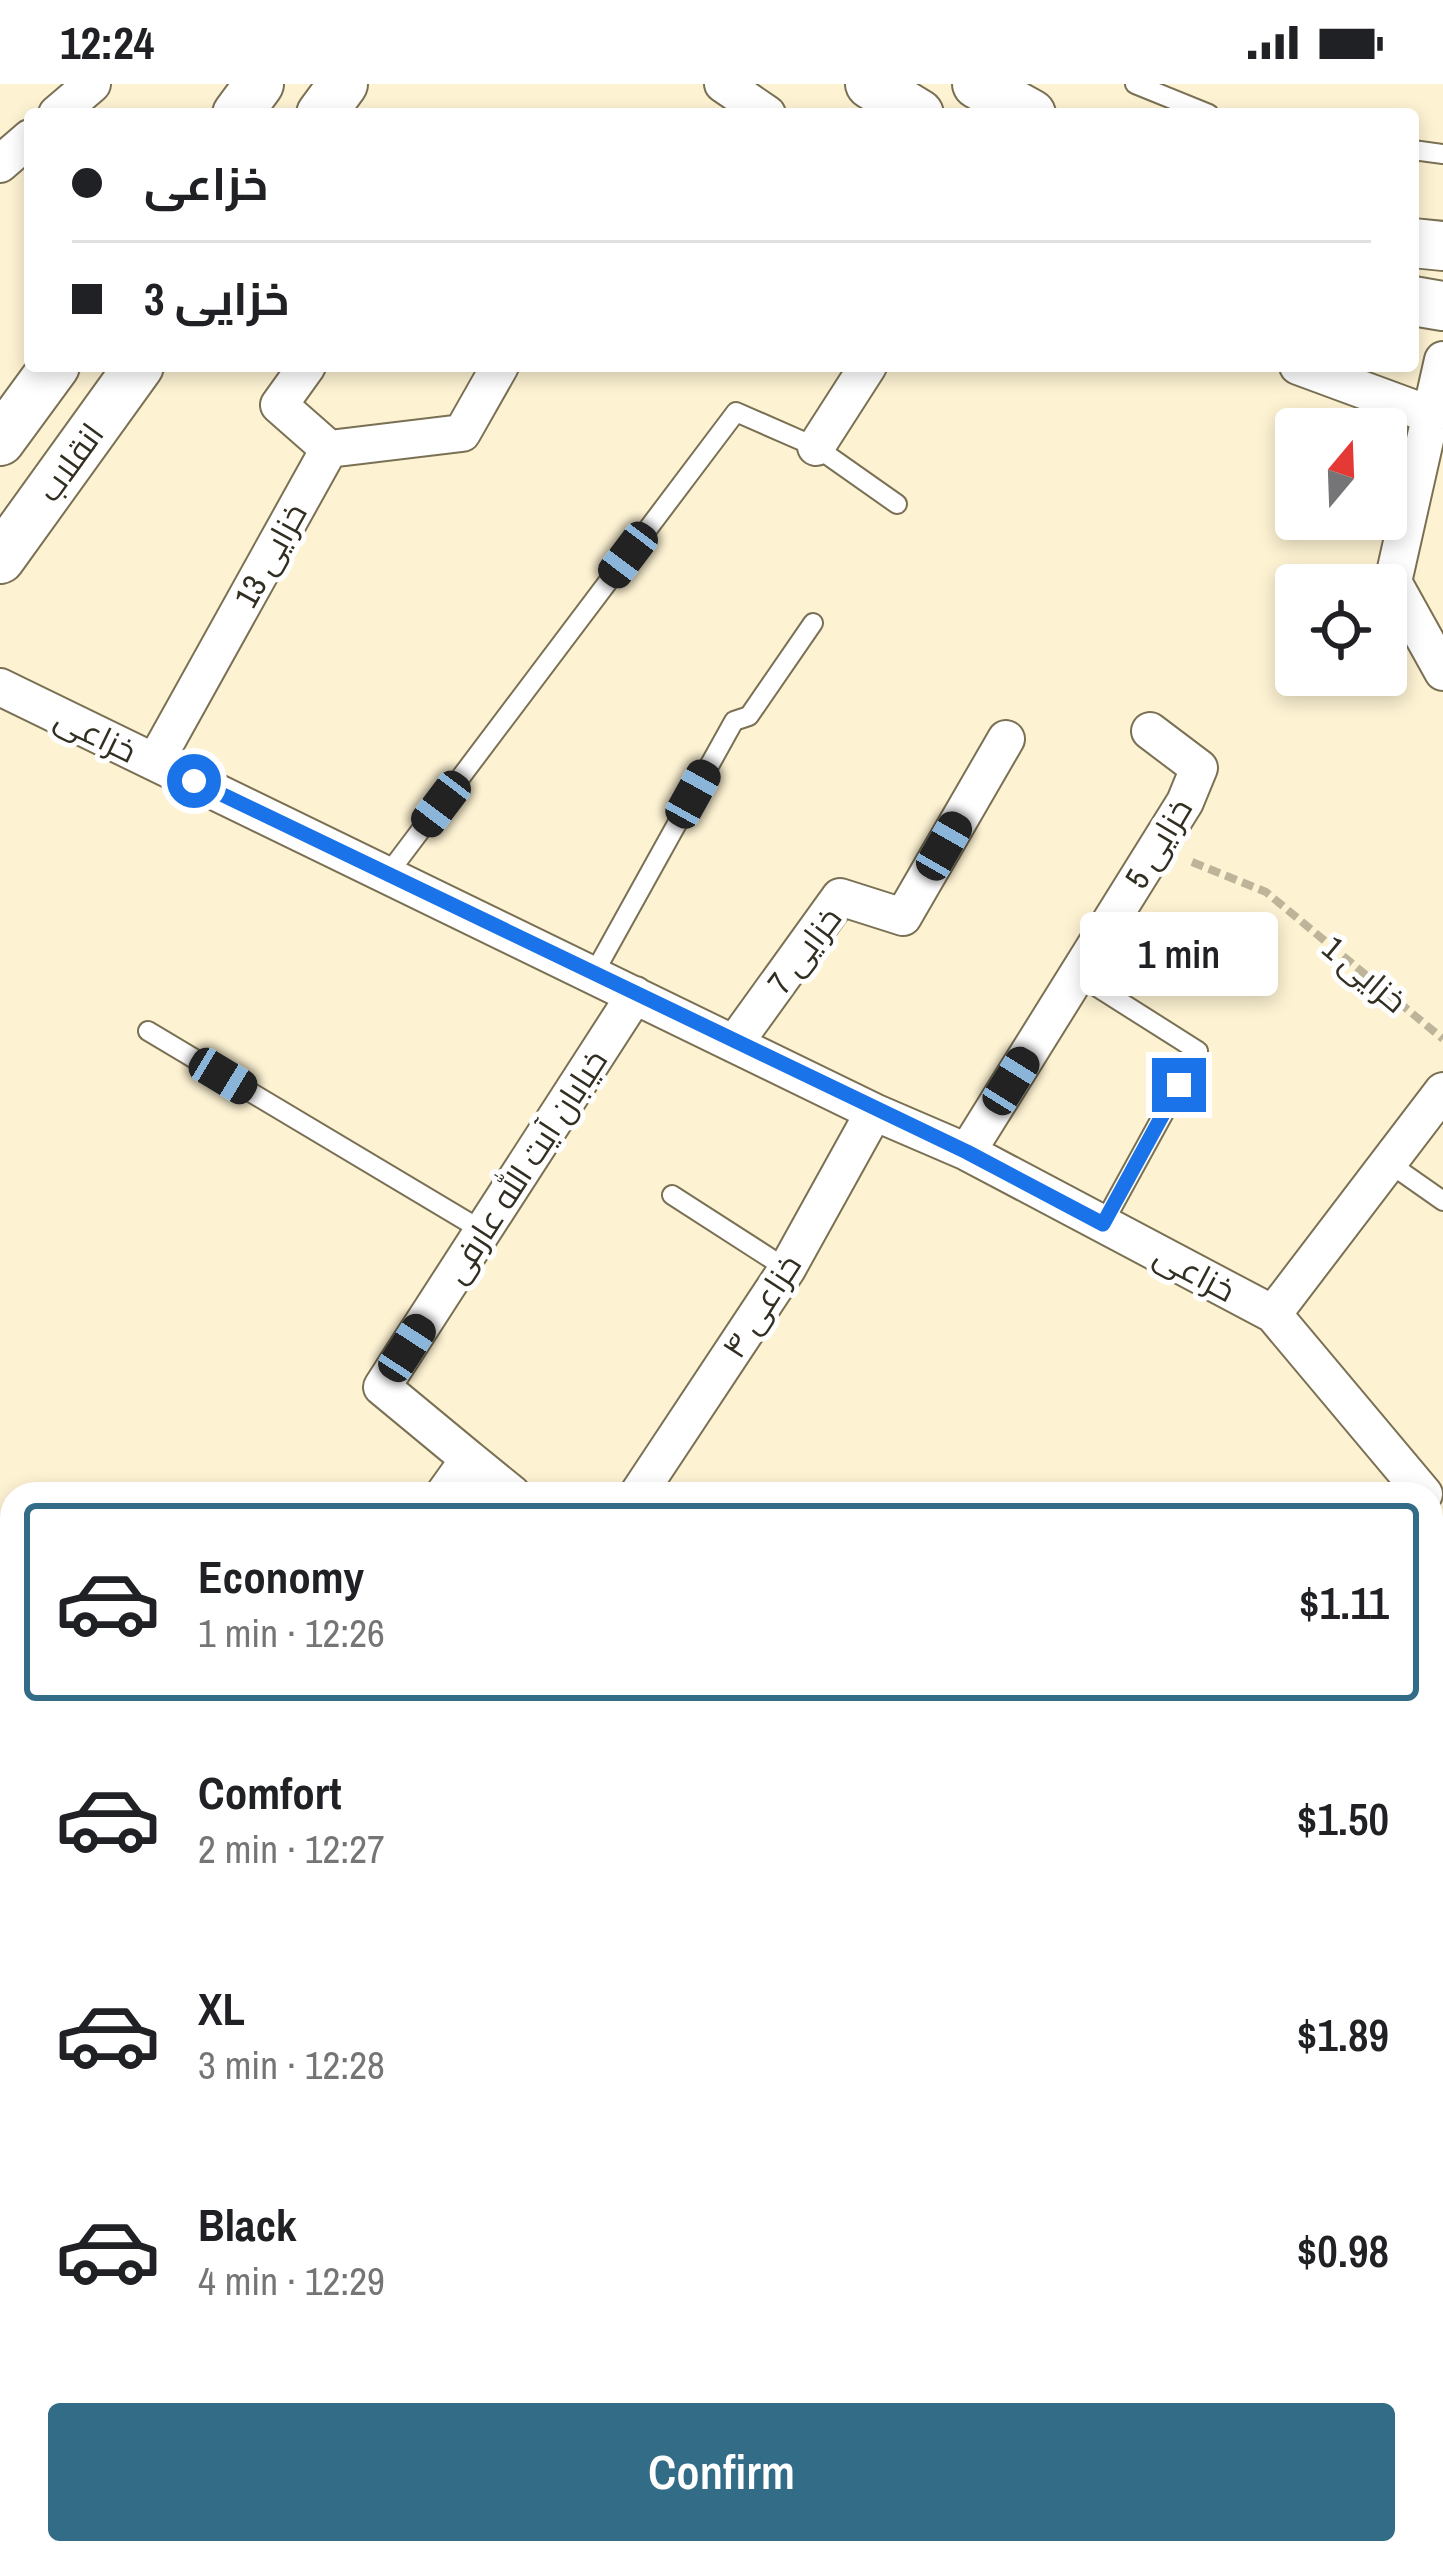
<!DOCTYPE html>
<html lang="en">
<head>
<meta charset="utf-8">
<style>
	body { margin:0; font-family:"Archivo Narrow",Cairo,sans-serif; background:#f6f6f6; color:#202124; height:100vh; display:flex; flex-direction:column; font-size:45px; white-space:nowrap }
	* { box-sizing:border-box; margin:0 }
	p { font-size:39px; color:#757577 }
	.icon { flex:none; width:66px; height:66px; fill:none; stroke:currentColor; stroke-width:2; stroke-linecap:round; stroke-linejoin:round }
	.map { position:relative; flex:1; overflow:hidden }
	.panel { position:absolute; left:0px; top:1398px; width:1443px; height:1083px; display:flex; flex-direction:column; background:#fff; border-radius:36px 36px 0 0; box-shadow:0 6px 18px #0003 }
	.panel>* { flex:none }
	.hud { position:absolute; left:24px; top:24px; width:1395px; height:264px; border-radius:12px; box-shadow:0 6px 18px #0003; display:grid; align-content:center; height:264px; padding:0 48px; background:#fff }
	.needle { width:78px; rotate:19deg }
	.fabs { position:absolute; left:1275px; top:324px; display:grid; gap:24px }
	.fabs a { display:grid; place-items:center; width:132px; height:132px; border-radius:12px; background:#fff; box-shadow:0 6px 18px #0003; font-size:60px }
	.end { position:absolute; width:54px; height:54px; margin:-27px; border:15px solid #1a73e8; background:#fff; box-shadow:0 0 0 6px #fff }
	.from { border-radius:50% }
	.bubble { position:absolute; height:84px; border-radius:12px; background:#fff; box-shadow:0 6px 18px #0003; font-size:39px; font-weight:600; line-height:84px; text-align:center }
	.car { position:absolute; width:36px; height:72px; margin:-36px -18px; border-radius:15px; box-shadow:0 0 9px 3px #0007; background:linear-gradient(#222 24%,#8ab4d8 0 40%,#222 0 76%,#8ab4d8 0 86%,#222 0) }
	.hud b { display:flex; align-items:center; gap:42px; height:114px; font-size:45px }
	.hud b+b { border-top:3px solid #e0e0e0 }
	.hud i { width:30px; height:30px; background:#202124 }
	ul { padding:21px 0 0; list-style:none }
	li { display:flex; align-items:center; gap:36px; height:198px; margin:0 24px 18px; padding:0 24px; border:6px solid transparent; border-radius:12px }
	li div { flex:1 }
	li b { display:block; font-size:45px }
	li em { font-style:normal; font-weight:600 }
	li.on { border-color:#336c86 }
	li>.icon { width:108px; height:108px; stroke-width:1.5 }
	.button { display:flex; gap:24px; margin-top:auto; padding:24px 48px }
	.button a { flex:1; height:138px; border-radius:12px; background:#336c86; color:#fff; font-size:48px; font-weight:600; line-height:138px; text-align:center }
	.status { display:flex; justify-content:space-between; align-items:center; height:84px; padding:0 60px; background:#fff; direction:ltr }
	.status svg { height:33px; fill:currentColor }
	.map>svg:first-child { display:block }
	.green { fill:#f4dc96 }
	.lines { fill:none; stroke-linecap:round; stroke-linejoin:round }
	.service-casing { stroke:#7a7054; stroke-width:22 }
	.minor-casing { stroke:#7a7054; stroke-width:40 }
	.secondary-casing { stroke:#7a7054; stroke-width:52 }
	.path { stroke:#bdb49a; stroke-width:8; stroke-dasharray:12 6; stroke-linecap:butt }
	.service { stroke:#fff; stroke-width:18 }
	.minor { stroke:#fff; stroke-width:36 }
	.secondary { stroke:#fff; stroke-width:48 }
	.route { stroke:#1a73e8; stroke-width:15 }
	.labels { text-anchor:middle; stroke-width:10; stroke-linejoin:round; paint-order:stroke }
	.street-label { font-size:33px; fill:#322e22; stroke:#fff }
</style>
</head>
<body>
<div class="status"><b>12:24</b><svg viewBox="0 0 49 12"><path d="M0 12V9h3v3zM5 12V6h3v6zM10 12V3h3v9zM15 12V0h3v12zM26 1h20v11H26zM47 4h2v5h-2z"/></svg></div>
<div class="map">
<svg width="1443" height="2480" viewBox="0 0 1443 2480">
	<rect width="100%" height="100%" fill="#fdf2d2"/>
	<path class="green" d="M12,1665V2095L0,2089V1685Z"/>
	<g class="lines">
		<g class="service-casing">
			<path id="service" d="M1135,0L1209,30
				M1413,66L1443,70
				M387,791L736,328L816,363L897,420
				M593,891L734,637L749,632L813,539
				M1078,891L1198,967L1103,1140
				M148,947L483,1147
				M1386,1077L1443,1117
				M672,1111L787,1185
				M0,1661L12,1641"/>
		</g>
		<g class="minor-casing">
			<path id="minor" d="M723,0L767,30
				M57,30L92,0
				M0,80L30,54
				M1443,276L1393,498L1443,588
				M1298,282L1431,331
				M816,363L868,282
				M329,365L462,349L500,282
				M0,603L874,1028L967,1068L1273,1230L1424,1410
				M155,678L329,365L279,321L307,282
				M734,960L840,813L903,833L1006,655
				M967,1068L1185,718L1199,684L1150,647
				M1273,1230L1443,1007
				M469,1375L512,1410
				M444,1410L469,1375L382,1303L635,911
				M638,1410L787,1185L874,1028
				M0,2106L12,2112
				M0,2340H12
				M130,2469L142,2480
				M1255,2469L1269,2480
				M82,2480L87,2469"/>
		</g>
		<g class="secondary-casing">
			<path id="secondary" d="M870,0L919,30
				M977,0L1031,30
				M237,30L259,0
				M321,30L343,0
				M1413,159L1443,162
				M1413,217L1443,222
				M0,357L55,282
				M0,475L139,282
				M1431,2133L1443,2118
				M1431,2201L1443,2187
				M1140,2480L1149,2469
				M1196,2480L1205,2469"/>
		</g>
		<path class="path" d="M1192,778L1266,808L1443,955
			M0,1534L12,1542
			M1431,1806L1443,1822
			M0,1972L12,1947
			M245,2480L253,2469"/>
		<use href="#service" class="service"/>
		<use href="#minor" class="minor"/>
		<use href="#secondary" class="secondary"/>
	</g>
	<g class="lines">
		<path class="route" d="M194,697L967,1068L1103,1140L1179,1001"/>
	</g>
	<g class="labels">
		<g class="street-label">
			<text transform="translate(70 378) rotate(-54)" y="12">انقلاب</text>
			<text transform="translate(270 471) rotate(-61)" y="12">خزایی 13</text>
			<text transform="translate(96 650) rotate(26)" y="12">خزاعی</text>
			<text transform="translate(1158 759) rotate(-59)" y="12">خزایی 5</text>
			<text transform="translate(804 866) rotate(-53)" y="12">خزایی 7</text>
			<text transform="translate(1365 890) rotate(40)" y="12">خزایی 1</text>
			<text transform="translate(525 1082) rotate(-57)" y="12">خیابان آیت الله عارفی</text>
			<text transform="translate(1195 1188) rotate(28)" y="12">خزاعی</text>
			<text transform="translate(761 1222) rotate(-57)" y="12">خزاعی ۴</text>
		</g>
	</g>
</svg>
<div class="fabs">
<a><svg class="needle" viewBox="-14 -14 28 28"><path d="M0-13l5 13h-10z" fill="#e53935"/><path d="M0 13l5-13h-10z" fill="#757577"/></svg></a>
<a><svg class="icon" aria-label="locate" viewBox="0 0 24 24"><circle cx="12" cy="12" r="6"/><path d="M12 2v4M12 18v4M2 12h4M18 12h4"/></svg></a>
</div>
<i class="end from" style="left:194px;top:697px"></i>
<i class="end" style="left:1179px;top:1001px"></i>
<div class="bubble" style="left:1080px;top:828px;width:198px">1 min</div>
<i class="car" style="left:628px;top:471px;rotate:217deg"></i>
<i class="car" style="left:693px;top:710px;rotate:29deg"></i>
<i class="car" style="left:441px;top:720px;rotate:217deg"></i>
<i class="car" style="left:944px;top:762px;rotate:30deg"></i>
<i class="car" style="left:223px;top:992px;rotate:121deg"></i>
<i class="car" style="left:1011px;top:997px;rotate:32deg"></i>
<i class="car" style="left:407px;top:1264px;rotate:33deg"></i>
<div class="hud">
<b><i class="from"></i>خزاعی</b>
<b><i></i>خزایی 3</b>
</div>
<section class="panel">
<ul>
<li class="on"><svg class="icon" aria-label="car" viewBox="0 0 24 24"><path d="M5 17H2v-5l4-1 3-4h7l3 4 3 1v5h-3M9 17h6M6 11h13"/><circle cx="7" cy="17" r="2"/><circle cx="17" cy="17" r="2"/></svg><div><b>Economy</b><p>1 min · 12:26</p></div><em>$1.11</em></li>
<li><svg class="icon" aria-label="car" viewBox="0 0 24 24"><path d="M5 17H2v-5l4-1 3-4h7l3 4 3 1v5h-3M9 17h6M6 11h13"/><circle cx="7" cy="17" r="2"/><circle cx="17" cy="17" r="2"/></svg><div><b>Comfort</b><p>2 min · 12:27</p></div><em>$1.50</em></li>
<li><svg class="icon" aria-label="car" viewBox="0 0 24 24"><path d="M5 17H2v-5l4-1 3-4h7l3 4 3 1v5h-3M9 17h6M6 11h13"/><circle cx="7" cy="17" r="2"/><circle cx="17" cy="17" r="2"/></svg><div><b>XL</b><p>3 min · 12:28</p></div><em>$1.89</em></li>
<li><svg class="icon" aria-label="car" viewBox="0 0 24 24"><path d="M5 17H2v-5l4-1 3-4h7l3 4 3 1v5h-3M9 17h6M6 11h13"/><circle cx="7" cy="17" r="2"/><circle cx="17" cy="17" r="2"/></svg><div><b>Black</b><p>4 min · 12:29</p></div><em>$0.98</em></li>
</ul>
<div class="button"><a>Confirm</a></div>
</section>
</div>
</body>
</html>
